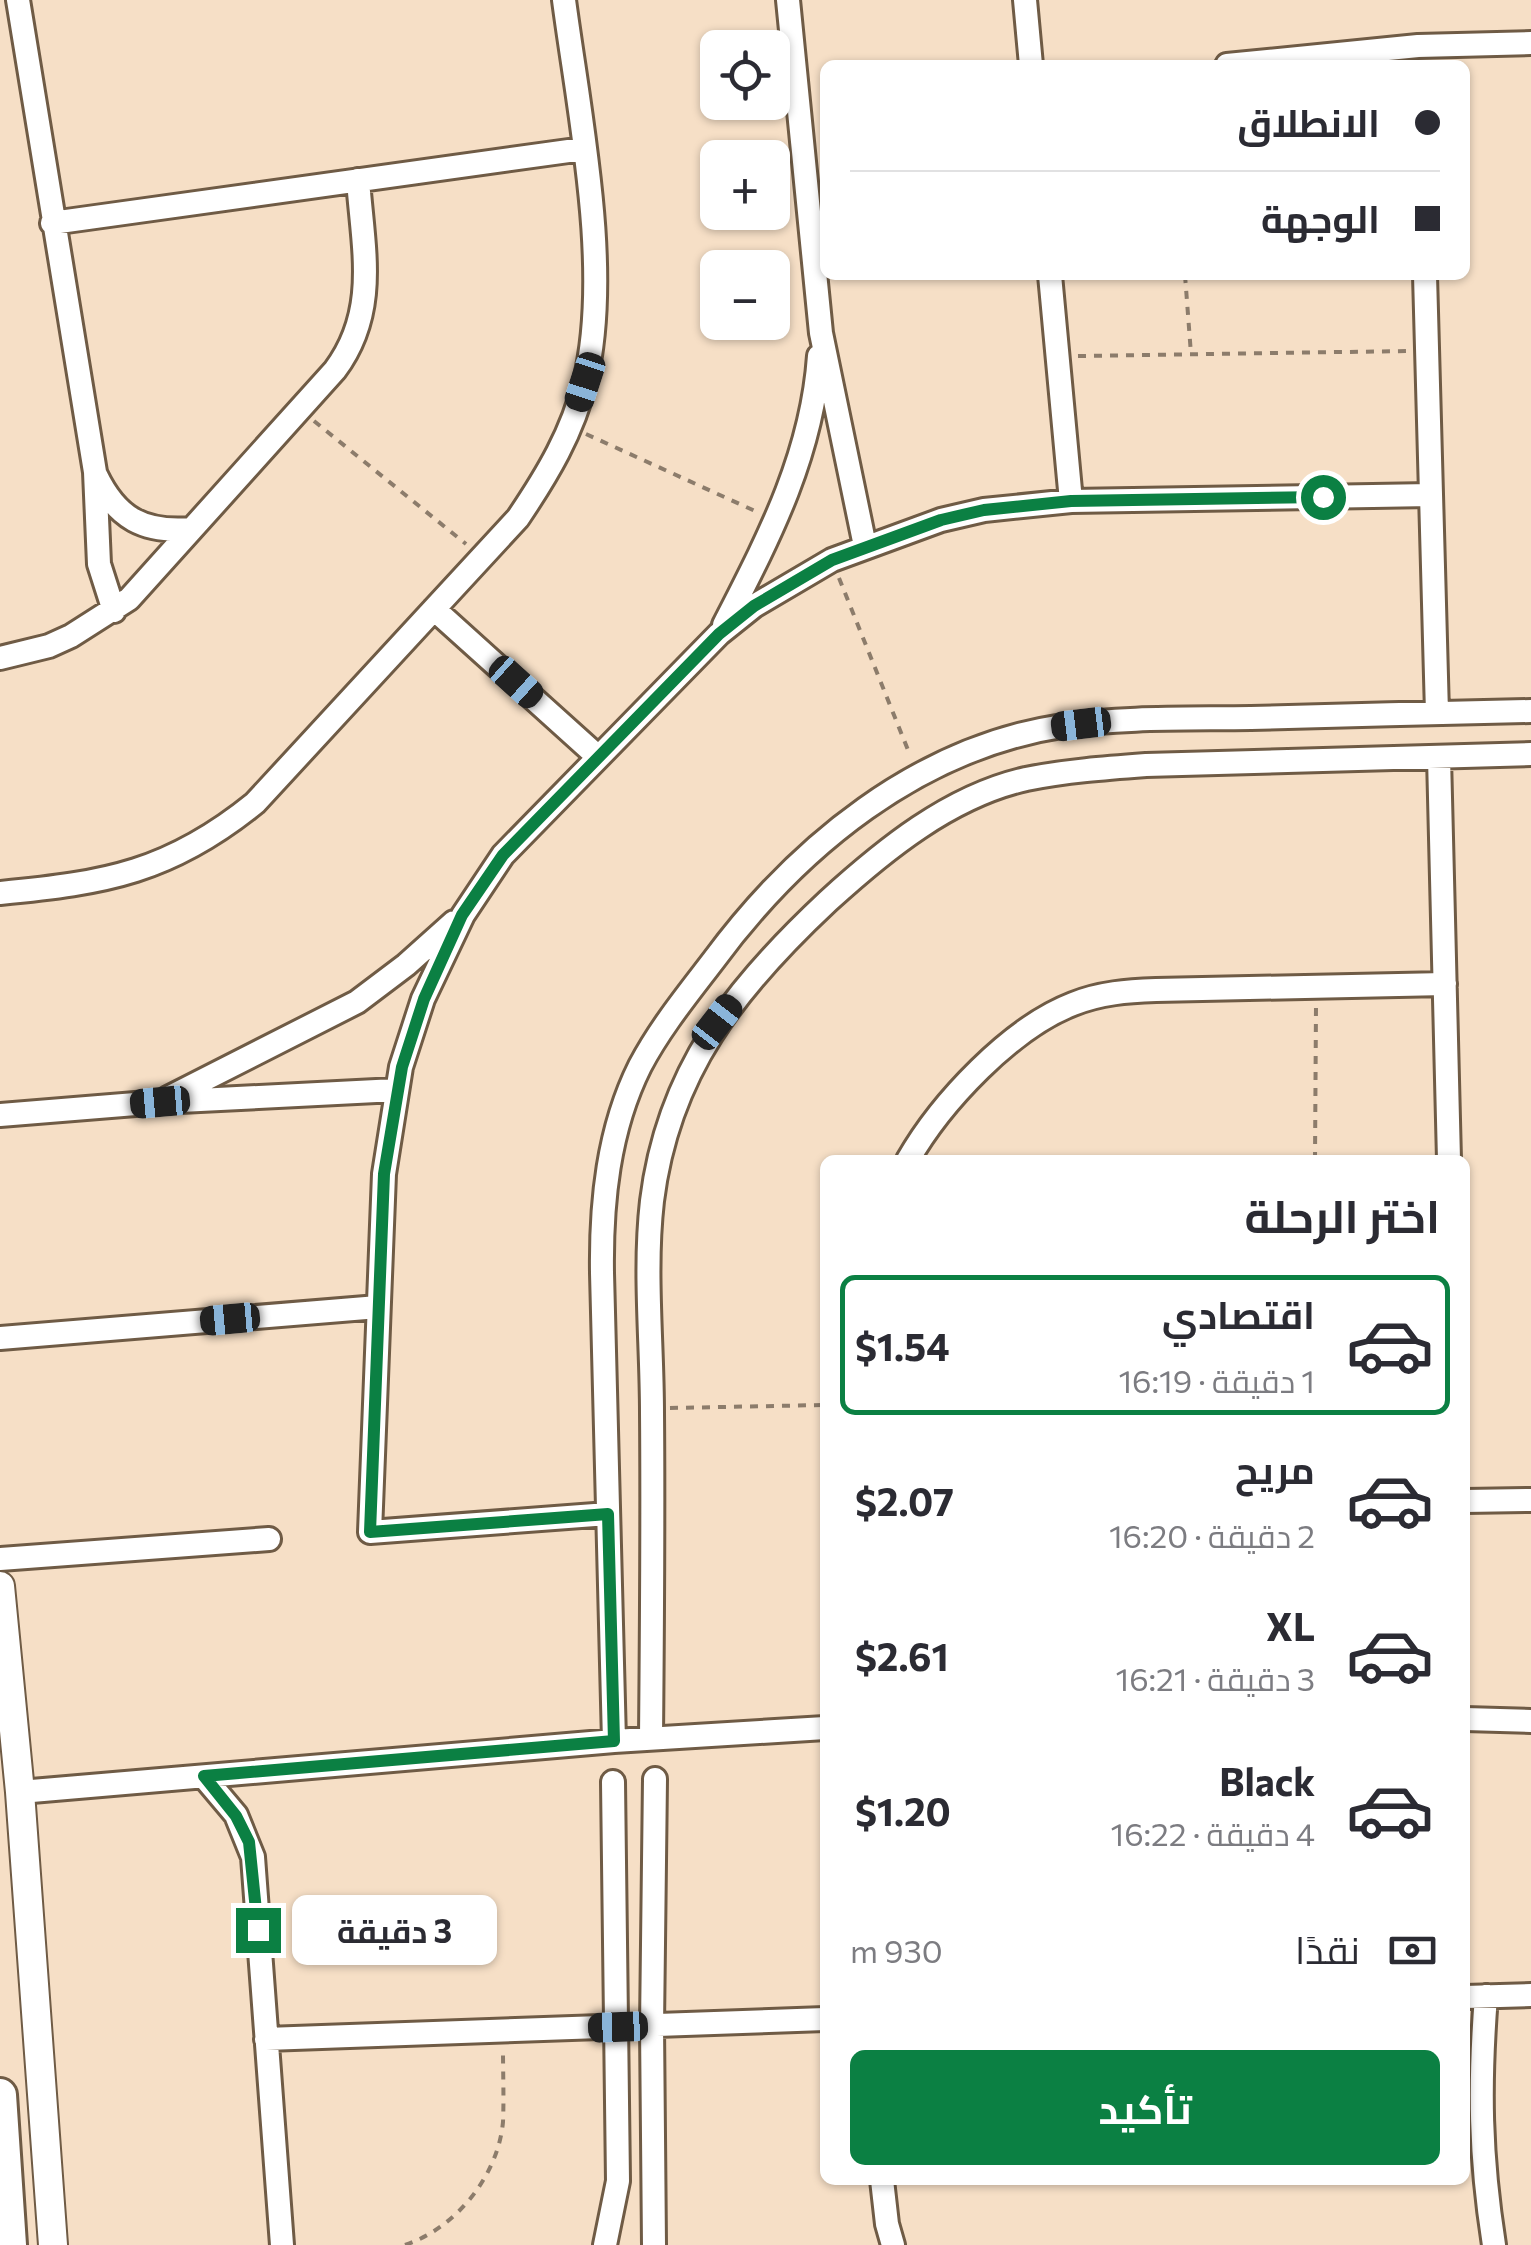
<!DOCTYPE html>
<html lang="ar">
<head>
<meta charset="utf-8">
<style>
	body { margin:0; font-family:Commissioner,Cairo,sans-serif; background:#f2f2f3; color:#2b2b33; direction:rtl; height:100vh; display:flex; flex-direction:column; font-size:38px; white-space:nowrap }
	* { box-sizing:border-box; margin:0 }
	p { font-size:32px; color:#7c7c81 }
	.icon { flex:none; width:55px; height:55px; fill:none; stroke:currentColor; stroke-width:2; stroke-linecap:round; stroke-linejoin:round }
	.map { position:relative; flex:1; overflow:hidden; direction:ltr }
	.sheet { position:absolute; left:820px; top:1155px; width:650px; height:1030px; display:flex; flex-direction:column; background:#fff; border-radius:15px; box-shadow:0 2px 8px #0004; direction:rtl }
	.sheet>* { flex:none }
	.guide { position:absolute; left:820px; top:60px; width:650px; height:220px; border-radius:15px; box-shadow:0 2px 8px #0004; direction:rtl; display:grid; align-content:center; height:220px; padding:0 30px; background:#fff }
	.fabs { position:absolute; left:700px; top:30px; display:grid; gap:20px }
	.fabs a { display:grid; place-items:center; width:90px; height:90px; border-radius:15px; background:#fff; box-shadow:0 2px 8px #0004; font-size:50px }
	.end { position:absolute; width:45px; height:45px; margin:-22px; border:12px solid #0b8043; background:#fff; box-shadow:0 0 0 5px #fff }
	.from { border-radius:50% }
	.bubble { position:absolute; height:70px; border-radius:15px; background:#fff; box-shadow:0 2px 8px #0004; font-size:32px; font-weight:700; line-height:70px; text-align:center; direction:rtl }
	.car { position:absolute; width:30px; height:60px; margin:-30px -15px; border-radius:12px; box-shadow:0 0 8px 2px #0007; background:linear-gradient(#222 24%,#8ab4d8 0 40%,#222 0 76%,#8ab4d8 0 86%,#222 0) }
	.guide b { display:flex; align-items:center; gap:35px; height:95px; font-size:38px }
	.guide b+b { border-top:2px solid #e1e1e2 }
	.guide i { width:25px; height:25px; background:#2b2b33 }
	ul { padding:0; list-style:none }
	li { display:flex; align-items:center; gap:30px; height:140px; margin:0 20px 15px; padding:0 10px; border:5px solid transparent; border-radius:15px }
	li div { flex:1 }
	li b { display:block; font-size:38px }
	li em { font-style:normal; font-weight:700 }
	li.selected { border-color:#0b8043 }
	li>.icon { width:90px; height:90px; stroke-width:1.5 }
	h2 { padding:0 30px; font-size:45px; line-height:120px }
	.pay { display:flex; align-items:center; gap:25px; height:110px; padding:0 30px; font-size:38px }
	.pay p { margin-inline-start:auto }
	.cta { display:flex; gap:20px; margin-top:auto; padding:20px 30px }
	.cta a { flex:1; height:115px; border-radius:15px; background:#0b8043; color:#fff; font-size:40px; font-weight:700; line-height:115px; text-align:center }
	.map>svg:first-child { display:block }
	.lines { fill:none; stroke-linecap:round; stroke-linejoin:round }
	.minor-casing { stroke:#6f5b45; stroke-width:28 }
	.tertiary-casing { stroke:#6f5b45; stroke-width:32 }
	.secondary-casing { stroke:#6f5b45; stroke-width:38 }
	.path { stroke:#8c7c6b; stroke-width:4; stroke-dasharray:8 8; stroke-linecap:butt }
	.minor { stroke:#fff; stroke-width:22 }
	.tertiary { stroke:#fff; stroke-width:28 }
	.secondary { stroke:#fff; stroke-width:32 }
	.route { stroke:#0b8043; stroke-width:12 }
</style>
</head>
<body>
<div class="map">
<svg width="1531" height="2245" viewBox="0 0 1531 2245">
	<rect width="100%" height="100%" fill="#f6dfc6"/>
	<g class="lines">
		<g class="minor-casing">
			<path id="minor" d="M18,0L95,472L99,564L114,611
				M788,0L821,333L865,546
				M1025,0L1031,65
				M1227,65L1418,46L1531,43
				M52,223L583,149
				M1050,275L1071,501
				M1425,275L1437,713
				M96,475C117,519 144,533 192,529
				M434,609L597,756
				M724,625C768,539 812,456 819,356
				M0,658L49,646L71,636L129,599L335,370C379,311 363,249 358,180
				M1439,757L1449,1160
				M0,893C106,883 170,872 255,803L518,518C547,475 573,432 585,381C612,270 579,114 564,0
				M168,1098L357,1002L406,965L454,922
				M0,1115L160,1102L396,1090
				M908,1160C941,1102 1011,1028 1073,1004C1100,993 1128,991 1156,990L1445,984
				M0,1338L378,1307
				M1465,1501L1531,1500
				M608,1514L370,1532L384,1174L401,1067L423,999L463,915L503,855L719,634L754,606L832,560L941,520L984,510L1071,501L1431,495
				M0,1559L269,1539
				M1465,1719L1531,1721
				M651,1738C652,1630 653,1521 652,1413C652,1342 644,1271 652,1201C668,1071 736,987 828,901C884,850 950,796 1026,779C1066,771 1106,768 1146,765L1531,754
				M614,1741L602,1273C601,1203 608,1130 640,1066C660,1028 687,995 713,961C798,846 918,748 1062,726C1124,717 1188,719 1251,718C1344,715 1438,713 1531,711
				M204,1777L236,1815L253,1857L282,2245
				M20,1792L614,1741L825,1728
				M1486,1996C1479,2086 1480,2156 1494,2245
				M1465,1997L1531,1995
				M266,2039L825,2019
				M882,2180L887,2224L893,2245
				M605,2245L618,2181L613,1782
				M654,2245L652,2026L655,1779"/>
		</g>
		<g class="tertiary-casing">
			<path id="tertiary" d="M0,1586L20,1792L53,2245"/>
		</g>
		<g class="secondary-casing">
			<path id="secondary" d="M0,2095L10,2245"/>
		</g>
		<path class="path" d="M1185,275L1191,354
			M1078,356L1408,351
			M314,421L466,544
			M586,434L755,511
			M839,578L910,755
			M1315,1160L1316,1006
			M670,1408L825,1405
			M405,2245C456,2228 498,2176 503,2122C504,2098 503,2074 503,2050"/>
		<use href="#minor" class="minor"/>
		<use href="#tertiary" class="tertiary"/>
		<use href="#secondary" class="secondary"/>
	</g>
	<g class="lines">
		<path class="route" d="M258,1930L249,1842L236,1816L204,1776L614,1741L608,1514L370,1532L384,1174L402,1067L424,999L462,915L503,855L719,634L754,606L832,560L941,520L984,510L1071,501L1323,497"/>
	</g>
</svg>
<div class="fabs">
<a><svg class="icon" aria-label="locate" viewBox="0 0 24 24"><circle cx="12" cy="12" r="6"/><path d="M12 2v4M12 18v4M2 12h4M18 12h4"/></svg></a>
<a>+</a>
<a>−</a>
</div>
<i class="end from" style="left:1323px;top:497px"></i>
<i class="end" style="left:258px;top:1930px"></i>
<div class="bubble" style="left:292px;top:1895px;width:205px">3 دقيقة</div>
<i class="car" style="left:585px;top:382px;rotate:198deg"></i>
<i class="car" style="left:516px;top:682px;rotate:132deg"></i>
<i class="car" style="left:1081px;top:724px;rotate:263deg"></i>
<i class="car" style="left:717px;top:1022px;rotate:38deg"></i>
<i class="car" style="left:160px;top:1102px;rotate:265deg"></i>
<i class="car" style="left:230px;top:1319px;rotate:265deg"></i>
<i class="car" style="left:618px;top:2027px;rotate:268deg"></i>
<div class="guide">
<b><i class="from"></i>الانطلاق</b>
<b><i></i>الوجهة</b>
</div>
<section class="sheet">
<h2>اختر الرحلة</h2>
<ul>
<li class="selected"><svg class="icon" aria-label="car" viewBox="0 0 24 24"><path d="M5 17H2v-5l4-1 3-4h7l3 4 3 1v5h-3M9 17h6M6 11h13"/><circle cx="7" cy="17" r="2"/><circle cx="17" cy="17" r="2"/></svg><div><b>اقتصادي</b><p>1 دقيقة · 16:19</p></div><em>$1.54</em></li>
<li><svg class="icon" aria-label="car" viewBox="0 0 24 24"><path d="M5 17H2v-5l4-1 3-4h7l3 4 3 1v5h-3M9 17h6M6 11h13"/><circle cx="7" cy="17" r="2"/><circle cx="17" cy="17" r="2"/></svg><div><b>مريح</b><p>2 دقيقة · 16:20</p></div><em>$2.07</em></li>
<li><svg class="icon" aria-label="car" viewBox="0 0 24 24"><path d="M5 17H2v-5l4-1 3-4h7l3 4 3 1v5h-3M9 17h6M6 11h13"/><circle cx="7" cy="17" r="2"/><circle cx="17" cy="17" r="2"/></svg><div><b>XL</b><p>3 دقيقة · 16:21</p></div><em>$2.61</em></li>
<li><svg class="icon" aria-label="car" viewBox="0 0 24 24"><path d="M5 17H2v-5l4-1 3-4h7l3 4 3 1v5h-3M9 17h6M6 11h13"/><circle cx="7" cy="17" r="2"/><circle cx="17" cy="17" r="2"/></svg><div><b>Black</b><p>4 دقيقة · 16:22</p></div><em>$1.20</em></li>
</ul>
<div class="pay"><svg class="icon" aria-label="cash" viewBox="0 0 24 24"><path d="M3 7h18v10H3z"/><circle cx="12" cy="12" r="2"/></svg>نقدًا<p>930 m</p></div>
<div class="cta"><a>تأكيد</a></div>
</section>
</div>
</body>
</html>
